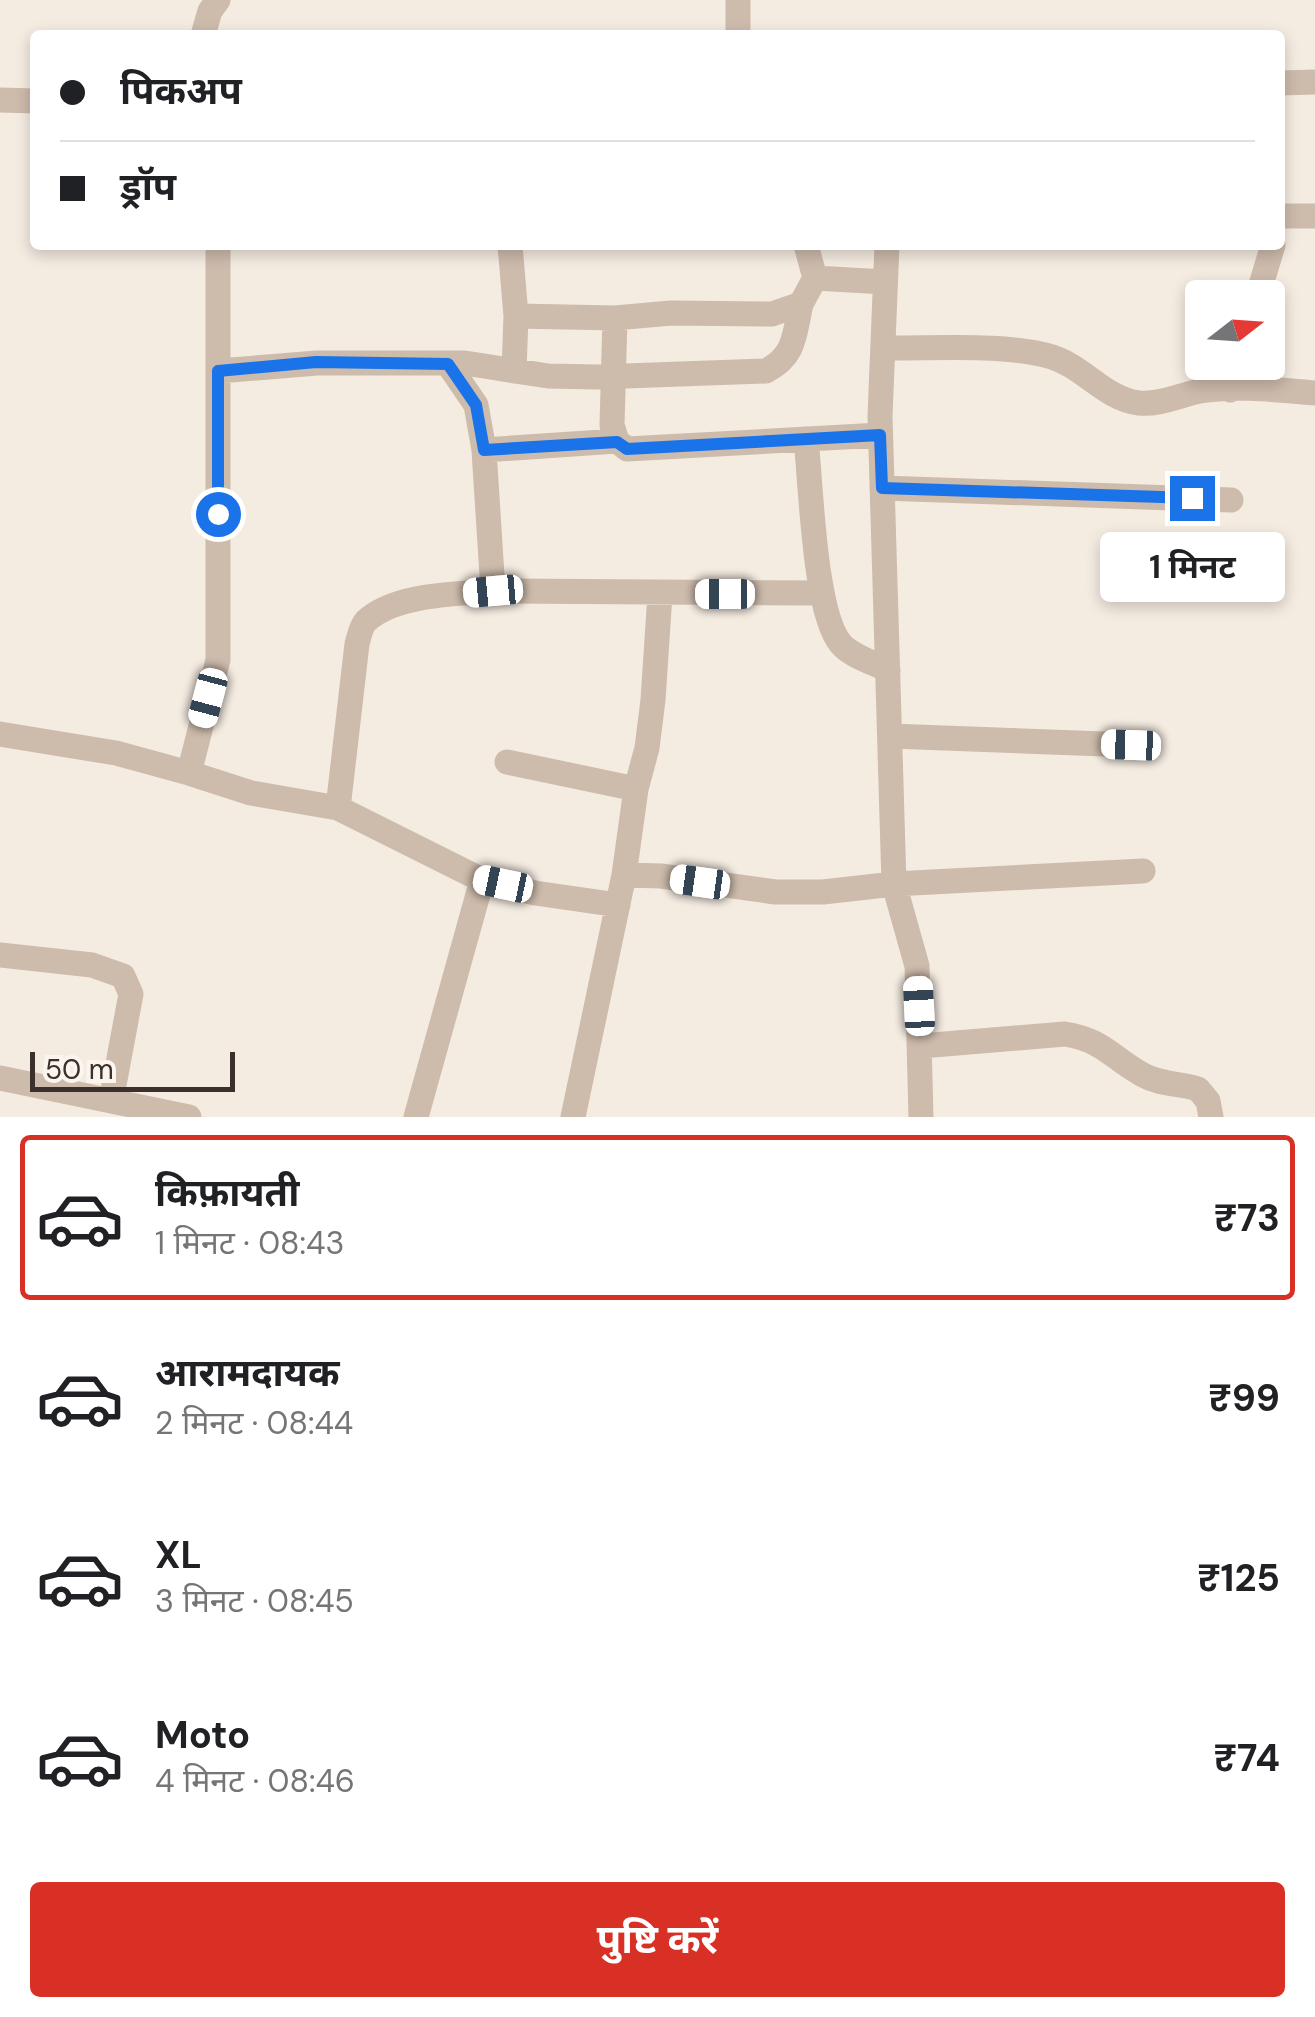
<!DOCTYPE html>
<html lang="hi">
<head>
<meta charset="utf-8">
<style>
	body { margin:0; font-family:"DM Sans","Noto Sans Devanagari",sans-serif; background:#f2f2f2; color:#202124; height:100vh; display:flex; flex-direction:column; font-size:38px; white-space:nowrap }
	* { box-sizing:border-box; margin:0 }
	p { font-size:32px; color:#757577 }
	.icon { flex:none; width:55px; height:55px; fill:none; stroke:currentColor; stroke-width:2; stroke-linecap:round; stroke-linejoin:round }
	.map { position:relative; height:1117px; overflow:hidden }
	.side { display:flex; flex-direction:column; background:#fff; flex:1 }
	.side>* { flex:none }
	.banner { position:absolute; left:30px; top:30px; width:1255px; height:220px; border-radius:10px; box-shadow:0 5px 15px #0003; display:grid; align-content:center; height:220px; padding:0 30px; background:#fff }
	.needle { width:65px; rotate:73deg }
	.tools { position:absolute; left:1185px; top:280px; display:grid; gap:20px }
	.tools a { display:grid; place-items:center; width:100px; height:100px; border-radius:10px; background:#fff; box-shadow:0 5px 15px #0003; font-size:50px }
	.scale { position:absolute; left:30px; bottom:25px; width:205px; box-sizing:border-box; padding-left:10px; border:5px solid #3b302b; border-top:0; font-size:28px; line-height:35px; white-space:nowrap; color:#3b302b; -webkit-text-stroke:8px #fbf5ee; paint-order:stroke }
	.end { position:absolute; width:45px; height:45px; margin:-22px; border:12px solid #1a73e8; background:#fff; box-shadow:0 0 0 5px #fff }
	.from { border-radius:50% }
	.bubble { position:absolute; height:70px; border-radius:10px; background:#fff; box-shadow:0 5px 15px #0003; font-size:32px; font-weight:700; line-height:70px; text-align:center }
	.car { position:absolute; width:30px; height:60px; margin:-30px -15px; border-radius:12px; box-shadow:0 0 8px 2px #0007; background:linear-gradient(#fff 24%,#345 0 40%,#fff 0 76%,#345 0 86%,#fff 0) }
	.banner b { display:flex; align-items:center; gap:35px; height:95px; font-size:38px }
	.banner b+b { border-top:2px solid #e0e0e0 }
	.banner i { width:25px; height:25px; background:#202124 }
	ul { padding:18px 0 0; list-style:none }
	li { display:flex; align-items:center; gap:30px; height:165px; margin:0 20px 15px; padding:0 10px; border:5px solid transparent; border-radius:10px }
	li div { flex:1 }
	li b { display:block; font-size:38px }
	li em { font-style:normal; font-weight:700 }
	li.on { border-color:#d93025 }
	li>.icon { width:90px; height:90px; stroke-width:1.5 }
	.primary-button { display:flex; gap:20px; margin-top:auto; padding:20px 30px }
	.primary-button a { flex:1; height:115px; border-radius:10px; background:#d93025; color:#fff; font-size:40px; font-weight:700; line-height:115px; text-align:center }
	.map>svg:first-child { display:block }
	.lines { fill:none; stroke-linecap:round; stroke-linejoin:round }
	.street { stroke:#cdbbac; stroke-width:25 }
	.route { stroke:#1a73e8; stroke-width:12 }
</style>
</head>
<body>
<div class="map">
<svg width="1315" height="1117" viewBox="0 0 1315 1117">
	<rect width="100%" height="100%" fill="#f4ebe1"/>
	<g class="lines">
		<path class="street" d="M738,0V35
			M203,35L210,11L218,0
			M1280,83L1315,82
			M0,100L35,101
			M1280,216H1315
			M510,245L516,316L514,371
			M887,245L880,416L894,884L917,966L921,1117
			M815,278L885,282
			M1257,298L1273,245
			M516,316L615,318L671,313L772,314L801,304L815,278L806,245
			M615,318L612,425L617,441L627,449L880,435
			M883,348C931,349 1007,343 1052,357C1084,367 1105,399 1139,403C1160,405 1180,395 1200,391C1236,385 1278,390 1315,393
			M448,364L476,405L484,450L493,591L822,593
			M218,371L317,363H465L548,376L597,377L766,371C796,355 794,335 801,304
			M1230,390L1238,362
			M806,439C811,484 814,613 841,644C851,656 874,663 888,670
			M484,450L617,441
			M882,488L1231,500
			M0,734L116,753L189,773L218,660V245
			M890,736L1131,745
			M507,762L636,789
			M189,773L251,793L338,808L357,644C359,637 361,626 366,621C395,594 456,594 493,591
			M338,808L482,880L535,893L618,905
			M624,875L661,876L775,892H823L894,884L1143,871
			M0,955L92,965L123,976L131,994L111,1101
			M921,1046L1065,1034C1103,1040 1112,1058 1143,1075C1161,1085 1180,1083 1198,1089L1208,1101L1211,1117
			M0,1078L189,1117
			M416,1117L482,880
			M573,1117L624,875L636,789L647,748L653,700L660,594"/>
	</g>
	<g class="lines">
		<path class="route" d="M218,514V371L316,362L448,364L476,405L484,450L617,442L627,449L880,435L882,488L1192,498"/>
	</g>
</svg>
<div class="tools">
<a><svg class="needle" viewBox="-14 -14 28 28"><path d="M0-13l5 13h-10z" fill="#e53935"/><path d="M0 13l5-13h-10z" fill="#757577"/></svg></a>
</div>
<div class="scale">50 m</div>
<i class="end from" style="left:218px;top:514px"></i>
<i class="end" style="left:1192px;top:498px"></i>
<div class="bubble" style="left:1100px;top:532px;width:185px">1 मिनट</div>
<i class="car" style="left:493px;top:591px;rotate:265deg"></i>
<i class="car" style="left:725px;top:594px;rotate:270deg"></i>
<i class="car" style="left:208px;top:698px;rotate:195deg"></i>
<i class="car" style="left:1131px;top:745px;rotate:272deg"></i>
<i class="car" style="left:700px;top:882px;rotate:278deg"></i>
<i class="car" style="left:503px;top:884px;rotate:282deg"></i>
<i class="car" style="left:919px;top:1006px;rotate:357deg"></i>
<div class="banner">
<b><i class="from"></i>पिकअप</b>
<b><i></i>ड्रॉप</b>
</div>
</div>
<section class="side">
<ul>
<li class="on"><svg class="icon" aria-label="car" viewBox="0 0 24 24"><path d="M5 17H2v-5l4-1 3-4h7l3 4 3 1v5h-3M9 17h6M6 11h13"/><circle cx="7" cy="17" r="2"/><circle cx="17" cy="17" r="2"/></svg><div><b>किफ़ायती</b><p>1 मिनट · 08:43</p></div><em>₹73</em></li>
<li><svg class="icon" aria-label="car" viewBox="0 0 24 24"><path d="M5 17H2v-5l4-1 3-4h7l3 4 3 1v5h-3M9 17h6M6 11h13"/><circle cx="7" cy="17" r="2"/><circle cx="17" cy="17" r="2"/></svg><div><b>आरामदायक</b><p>2 मिनट · 08:44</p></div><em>₹99</em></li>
<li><svg class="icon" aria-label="car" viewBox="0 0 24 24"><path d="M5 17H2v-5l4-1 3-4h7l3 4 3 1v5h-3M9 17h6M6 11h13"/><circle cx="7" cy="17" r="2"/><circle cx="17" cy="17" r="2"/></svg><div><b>XL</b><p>3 मिनट · 08:45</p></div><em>₹125</em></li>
<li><svg class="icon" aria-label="car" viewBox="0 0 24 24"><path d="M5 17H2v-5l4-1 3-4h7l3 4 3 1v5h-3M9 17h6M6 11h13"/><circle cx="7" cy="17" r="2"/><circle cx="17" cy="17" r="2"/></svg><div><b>Moto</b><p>4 मिनट · 08:46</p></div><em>₹74</em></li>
</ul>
<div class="primary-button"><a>पुष्टि करें</a></div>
</section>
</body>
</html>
